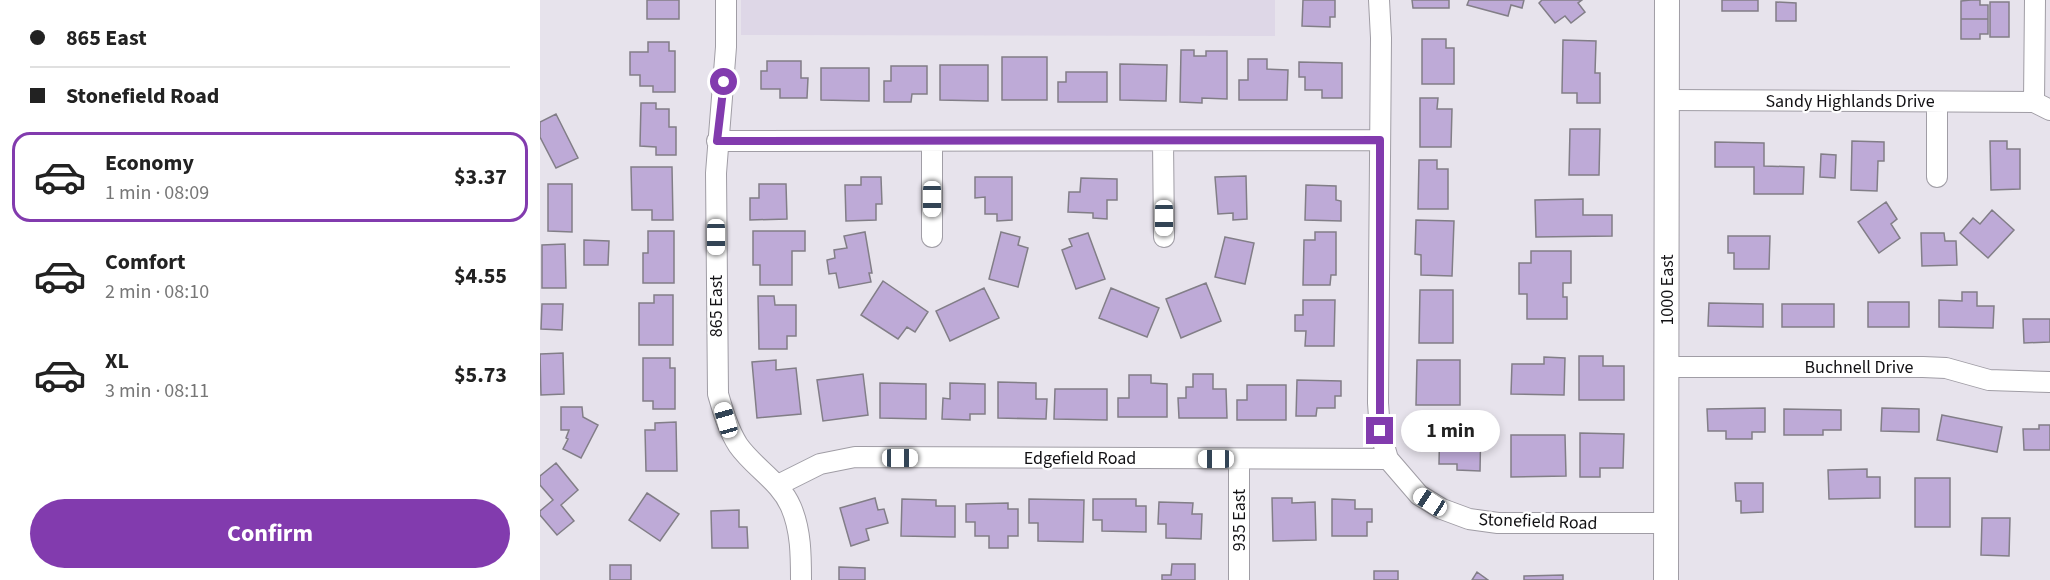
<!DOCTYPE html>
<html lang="en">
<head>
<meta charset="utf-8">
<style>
	body { margin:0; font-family:"Source Sans 3",sans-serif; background:#f6f6f6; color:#222; height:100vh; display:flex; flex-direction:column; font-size:22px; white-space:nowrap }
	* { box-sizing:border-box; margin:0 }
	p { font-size:20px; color:#767676 }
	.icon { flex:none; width:33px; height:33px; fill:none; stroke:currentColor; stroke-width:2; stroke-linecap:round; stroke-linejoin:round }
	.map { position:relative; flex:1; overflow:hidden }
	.panel { display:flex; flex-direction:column; background:#fff; width:540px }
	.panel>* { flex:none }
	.hud { display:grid; align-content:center; height:132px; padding:0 30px; background:#fff }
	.end { position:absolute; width:27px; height:27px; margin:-14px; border:8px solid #823bae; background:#fff; box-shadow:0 0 0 3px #fff }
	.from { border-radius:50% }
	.bubble { position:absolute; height:42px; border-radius:21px; background:#fff; box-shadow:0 3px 9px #0003; font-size:20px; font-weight:700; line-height:42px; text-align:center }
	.car { position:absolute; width:18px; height:36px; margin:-18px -9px; border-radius:8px; box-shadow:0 0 4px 2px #0007; background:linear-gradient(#fff 24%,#345 0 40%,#fff 0 76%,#345 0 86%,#fff 0) }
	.hud b { display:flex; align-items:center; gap:21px; height:57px; font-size:22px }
	.hud b+b { border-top:2px solid #e0e0e0 }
	.hud i { width:15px; height:15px; background:#222 }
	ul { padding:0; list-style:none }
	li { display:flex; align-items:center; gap:18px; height:90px; margin:0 12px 9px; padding:0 18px; border:3px solid transparent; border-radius:18px }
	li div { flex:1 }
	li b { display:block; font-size:22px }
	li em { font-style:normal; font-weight:700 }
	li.current { border-color:#823bae }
	li>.icon { width:54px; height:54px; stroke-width:1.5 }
	.action { display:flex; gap:12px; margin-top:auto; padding:12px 30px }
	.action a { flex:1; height:69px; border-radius:36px; background:#823bae; color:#fff; font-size:24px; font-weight:700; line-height:69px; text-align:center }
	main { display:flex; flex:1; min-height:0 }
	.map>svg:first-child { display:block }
	.built { fill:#ded7e7 }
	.building { fill:#beaad7; stroke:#827e87; stroke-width:1.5 }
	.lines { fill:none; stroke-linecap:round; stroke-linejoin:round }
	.minor-casing { stroke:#a09da5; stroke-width:22 }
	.tertiary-casing { stroke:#a09da5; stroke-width:26 }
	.minor { stroke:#fff; stroke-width:20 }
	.tertiary { stroke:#fff; stroke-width:24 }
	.route { stroke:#823bae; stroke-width:8 }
	.labels { text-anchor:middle; stroke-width:4.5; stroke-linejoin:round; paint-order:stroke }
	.street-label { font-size:18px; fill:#121114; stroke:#fff }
</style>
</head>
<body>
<main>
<section class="panel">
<div class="hud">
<b><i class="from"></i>865 East</b>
<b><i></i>Stonefield Road</b>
</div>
<ul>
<li class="current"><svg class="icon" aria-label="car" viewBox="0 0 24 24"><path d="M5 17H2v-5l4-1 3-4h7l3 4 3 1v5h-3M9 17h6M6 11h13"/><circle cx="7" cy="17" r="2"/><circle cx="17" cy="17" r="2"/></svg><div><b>Economy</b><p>1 min · 08:09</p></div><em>$3.37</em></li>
<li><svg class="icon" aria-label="car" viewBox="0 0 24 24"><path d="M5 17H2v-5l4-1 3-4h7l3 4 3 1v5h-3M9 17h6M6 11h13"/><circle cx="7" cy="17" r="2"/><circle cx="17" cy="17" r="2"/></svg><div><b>Comfort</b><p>2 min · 08:10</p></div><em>$4.55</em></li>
<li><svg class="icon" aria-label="car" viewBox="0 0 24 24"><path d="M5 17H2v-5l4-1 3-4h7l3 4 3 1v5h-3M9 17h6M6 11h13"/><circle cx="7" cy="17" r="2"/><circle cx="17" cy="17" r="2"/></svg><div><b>XL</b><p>3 min · 08:11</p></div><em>$5.73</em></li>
</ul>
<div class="action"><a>Confirm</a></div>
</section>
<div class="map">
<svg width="1510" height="580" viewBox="0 0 1510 580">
	<rect width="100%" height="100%" fill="#e7e3ec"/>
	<path class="built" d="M201,0H735V36L201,35Z"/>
	<path class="building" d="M107,0H139V19H107Z
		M763,0H795V17H790V27L762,26Z
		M872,0H909V8H873Z
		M929,0H984L982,8L971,5L968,16L927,5Z
		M1002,0H1042L1038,3L1045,12L1031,23L1025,16L1015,23L999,3Z
		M1182,0H1218V11H1182Z
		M1431,0H1440V5H1448V19H1421V1Z
		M1236,2L1256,3V21H1236Z
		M1450,2H1469V37H1450Z
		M1421,19H1448V34H1440V39H1421Z
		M882,39H906V48H914V84H882Z
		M1023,40L1056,41L1055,73H1060V103H1037V93H1022Z
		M108,42H129V51H135V92H113V86H100V75H90V52H108Z
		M641,50H654V56H666V51H687V99L662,98V103L640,102Z
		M462,57H507V100H462Z
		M708,59H727V69L748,70L747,100H699V80H708Z
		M227,61H261V78H268L267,98H240V89H221V71H227Z
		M759,62L802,63V98H782V90H765V77H759Z
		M580,64L627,65L626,101L580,100Z
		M400,65H448V101L400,100Z
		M351,66H387V94H372L371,102H344V81H351Z
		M281,68H329V101L281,100Z
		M526,72H567V102H518V82H526Z
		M880,98H898L897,109H912L911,147H880Z
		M101,103H116V109H129V127H136V155H116V147L100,146Z
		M16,114L38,158L16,168L0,137V122Z
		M1030,129H1060L1059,175H1029Z
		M1312,141L1344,142V161H1338L1337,191L1311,190Z
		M1450,141H1467V149H1480V189L1451,190Z
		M1175,142L1224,143V166L1264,167L1263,194H1214V167H1175Z
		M1281,154L1296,155L1295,178L1280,177Z
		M879,160H897V169H908V209H878Z
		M91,167H132L133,220H112V210H92Z
		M706,176L707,219L693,220V213L678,214L675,177Z
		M321,177H341L342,204H336V220L306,221L305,185H321Z
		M435,177H472V220L457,221V214H445V197L435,198Z
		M541,178L577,179V200H567V219L553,218V213L528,212L529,192H540Z
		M8,184H32V232L8,231Z
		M219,184H246L247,219L210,220V198H219Z
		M766,185L796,186V200L801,201V221L765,220Z
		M1043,199V215H1072V236L996,237L995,200Z
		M1346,202L1357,219L1351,224L1360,238L1339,253L1318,222Z
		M1452,210L1474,230L1448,258L1420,233L1433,218L1440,224Z
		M876,220L914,221L912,276L881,275V255L875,254Z
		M108,231H134V283H103V253H108Z
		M213,231H265V251H252V285H220V265H213Z
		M325,232L332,273H329L331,282L299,288L296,273L289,274L287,260L295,258L294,250L307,248L304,236Z
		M461,232L480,237L478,245L488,248L478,287L449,279Z
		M775,232H796V275H791L790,285H763L764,240H775Z
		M548,233L565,279L536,289L522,250L532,246L529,239Z
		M1381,233H1404L1405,241H1416L1417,265L1382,266Z
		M1188,236H1230L1229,269H1194V253H1188Z
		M685,237L714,243L705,284L675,277Z
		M44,240L69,241L68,265H44Z
		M25,244L26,288H2V245Z
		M991,251H1031V283H1023V297H1027V319H987V294H979V263H991Z
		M343,281L388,312L375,332L367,327L358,339L321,315Z
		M666,283L681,321L641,338L626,299Z
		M444,288L459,318L410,341L396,311Z
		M571,288L619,308L607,337L559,318Z
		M880,290H913V343H879Z
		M1422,292H1437V306H1454L1453,328L1399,327V300L1422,301Z
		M114,295H133V345H99V303H114Z
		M218,296H234L235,305H256V336H247V349H219Z
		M763,300H795L794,346H765L766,331H755V315H763Z
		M1328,302H1369V327H1328Z
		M1169,303L1223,304V327L1168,326Z
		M2,304H23L22,330L1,329Z
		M1242,304H1294V327H1242Z
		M1483,319H1510V342L1484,343Z
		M23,353L24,394L1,395L0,354Z
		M1039,356H1063V366H1084V400H1039Z
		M1004,357L1025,358L1024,395L971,394L972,364H1004Z
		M103,358H130V368H135V409H113V401H103Z
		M236,360V370L256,368L261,414L217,418L212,362Z
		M877,360H920V405H876Z
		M323,374L328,415L283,421L277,380Z
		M653,374H673V389H686L687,418H639L638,398H646V387H653Z
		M589,375H611V383L627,384V417H578V398H589Z
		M757,380L801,381V396H795V408H777L776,416H756Z
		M458,382L496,383V399H507L506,419L458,418Z
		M340,383L386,384V419L340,418Z
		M410,383L445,384V414H430V420L402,419L403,398L410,399Z
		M707,385H746V420H697V400H707Z
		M515,389H567V420L514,419Z
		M21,407H42L43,417L58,425L41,458L23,449L28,439L26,438L29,430H21Z
		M1225,408V432H1212V439H1186V431H1168L1167,409Z
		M1342,408L1379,409V432L1341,431Z
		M1244,409L1301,410V430H1283V435H1244Z
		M1402,415L1462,427L1457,452L1397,440Z
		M900,417L941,418L940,471L917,470V464H899Z
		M136,422L137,471H106L105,430H115V423Z
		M1499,425H1510V450H1484L1483,429H1499Z
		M1040,433L1084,434L1083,468H1060V477H1040Z
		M971,435H1025L1026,476L971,477Z
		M16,463L38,490L21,505L34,521L17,535L0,515V511L13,500L0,485V476Z
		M1327,469V477H1340V498L1289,499L1288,470Z
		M1375,478H1410V527H1375Z
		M1195,483H1223V512L1201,513V501H1196Z
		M107,493L139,514L120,541L89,520Z
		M335,498L338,510L344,509L348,523L326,529L329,540L311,546L300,508Z
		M732,498H752V503L775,502L776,540L733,541Z
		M362,499L396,500V506H415V537L361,536Z
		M489,499L544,500L543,542L498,541V523H489Z
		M553,499H596V506H606V532L562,531V520H553Z
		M792,499L815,500V509H832V522H827V536H792Z
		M619,502L653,503L652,514H662L661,539L626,538V524H618Z
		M468,503V509H478V536H468V548H449V536H435V522H426V504Z
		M199,510V527H207L208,548H172L171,511Z
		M1442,518H1470L1469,556L1441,555Z
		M632,564H655V580H622V575H631Z
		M70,565H91V580H70Z
		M299,567L325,568V580H299Z
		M834,571H858V580H834Z
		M937,572L948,580H932Z
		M1023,575V580H984V576Z"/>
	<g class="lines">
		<g class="minor-casing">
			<path id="minor" d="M186,0V47L176,173L178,394C183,411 188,429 198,445C214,468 240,481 251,507C261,530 261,556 261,580
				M839,0L841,38L838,403L840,431L848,459L879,495L902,509L929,519L958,523H1126
				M1127,100L1494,102L1510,110
				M1397,102V177
				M1494,102L1495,0
				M177,141L840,140
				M392,141V237
				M623,141L624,237
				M1127,367H1383L1406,368L1449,380L1510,382
				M238,485L280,464L315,457L848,459
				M699,580V459"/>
		</g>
		<g class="tertiary-casing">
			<path id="tertiary" d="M1126,580L1127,0"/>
		</g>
		<use href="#minor" class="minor"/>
		<use href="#tertiary" class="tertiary"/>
	</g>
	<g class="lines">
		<path class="route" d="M184,82L177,141L840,140V431"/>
	</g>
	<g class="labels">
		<g class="street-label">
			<text x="1310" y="107">Sandy Highlands Drive</text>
			<text transform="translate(1127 290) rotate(-90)" y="6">1000 East</text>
			<text transform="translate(176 306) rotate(-90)" y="6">865 East</text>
			<text x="1319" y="373">Buchnell Drive</text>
			<text x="540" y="464">Edgefield Road</text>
			<text transform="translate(699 520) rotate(-90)" y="6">935 East</text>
			<text transform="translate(998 521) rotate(2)" y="6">Stonefield Road</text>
		</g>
	</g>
</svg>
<i class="end from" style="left:184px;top:82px"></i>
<i class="end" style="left:840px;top:431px"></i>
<div class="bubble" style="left:861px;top:410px;width:99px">1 min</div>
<i class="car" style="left:392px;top:199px;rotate:180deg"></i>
<i class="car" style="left:624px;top:218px;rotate:180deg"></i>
<i class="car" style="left:176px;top:237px;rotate:180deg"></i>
<i class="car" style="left:186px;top:420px;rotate:344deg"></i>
<i class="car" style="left:360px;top:458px;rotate:90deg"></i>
<i class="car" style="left:676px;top:459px;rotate:270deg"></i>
<i class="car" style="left:890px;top:502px;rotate:303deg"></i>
</div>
</main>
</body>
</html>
